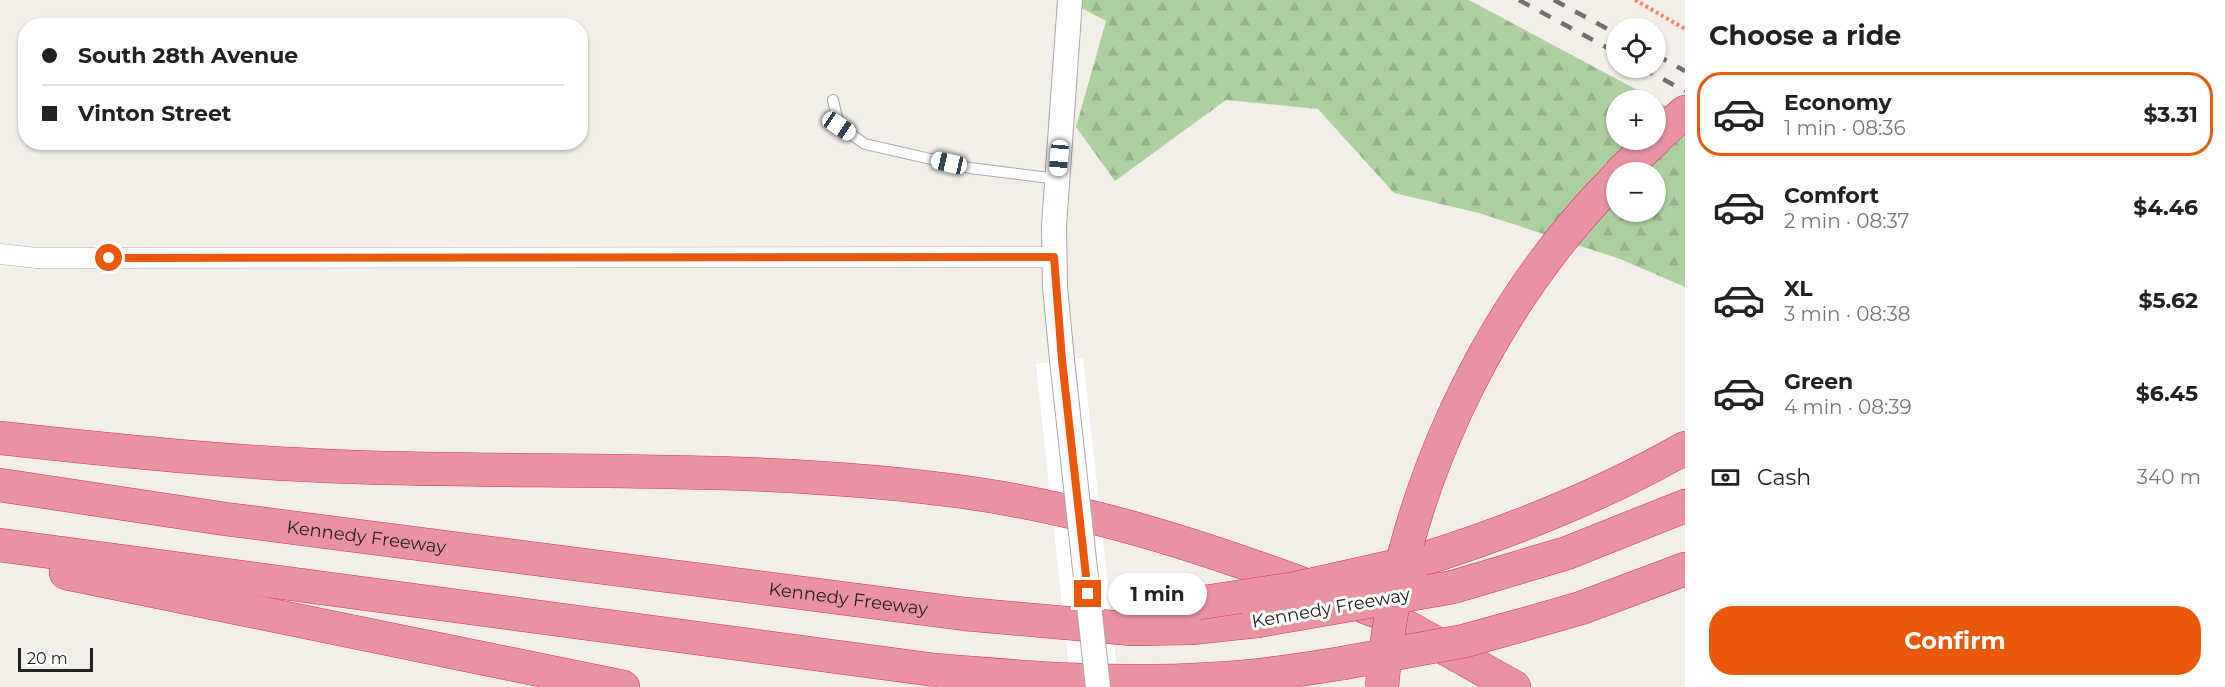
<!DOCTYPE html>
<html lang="en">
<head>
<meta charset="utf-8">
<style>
	body { margin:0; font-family:Montserrat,sans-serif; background:#f6f6f6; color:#222; height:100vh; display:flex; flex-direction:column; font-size:22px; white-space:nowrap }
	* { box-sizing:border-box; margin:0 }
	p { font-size:20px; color:#767676 }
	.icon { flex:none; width:33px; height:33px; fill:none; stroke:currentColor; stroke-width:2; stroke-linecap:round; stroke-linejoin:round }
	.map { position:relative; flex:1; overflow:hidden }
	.details { display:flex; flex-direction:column; background:#fff; width:540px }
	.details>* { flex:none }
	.top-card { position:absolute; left:18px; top:18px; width:570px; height:132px; border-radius:24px; box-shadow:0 2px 4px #0004; display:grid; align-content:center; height:132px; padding:0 24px; background:#fff }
	.fabs { position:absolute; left:1606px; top:18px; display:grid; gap:12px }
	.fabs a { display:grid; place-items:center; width:60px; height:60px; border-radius:50%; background:#fff; box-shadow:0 2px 4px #0004; font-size:30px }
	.scale { position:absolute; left:18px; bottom:15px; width:75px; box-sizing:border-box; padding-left:6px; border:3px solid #222; border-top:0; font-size:16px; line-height:21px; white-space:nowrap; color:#222; -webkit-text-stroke:4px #fff; paint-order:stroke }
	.end { position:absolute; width:27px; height:27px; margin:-14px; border:8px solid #ea580c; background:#fff; box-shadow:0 0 0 3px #fff }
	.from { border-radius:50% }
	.bubble { position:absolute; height:42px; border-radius:21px; background:#fff; box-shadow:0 2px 4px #0004; font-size:20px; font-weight:700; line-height:42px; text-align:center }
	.car { position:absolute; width:18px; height:36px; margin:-18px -9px; border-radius:8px; box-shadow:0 0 4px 2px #0007; background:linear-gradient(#fff 24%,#345 0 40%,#fff 0 76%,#345 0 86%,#fff 0) }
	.top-card b { display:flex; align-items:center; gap:21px; height:57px; font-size:22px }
	.top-card b+b { border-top:2px solid #e0e0e0 }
	.top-card i { width:15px; height:15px; background:#222 }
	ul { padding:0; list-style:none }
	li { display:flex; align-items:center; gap:18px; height:84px; margin:0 12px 9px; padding:0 12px; border:3px solid transparent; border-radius:24px }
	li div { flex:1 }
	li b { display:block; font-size:22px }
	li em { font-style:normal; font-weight:700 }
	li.on { border-color:#ea580c }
	li>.icon { width:54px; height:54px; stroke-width:1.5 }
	h2 { padding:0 24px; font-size:27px; line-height:72px }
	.pay { display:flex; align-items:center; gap:15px; height:66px; padding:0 24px; font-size:22px }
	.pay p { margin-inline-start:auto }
	.primary-button { display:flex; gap:12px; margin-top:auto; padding:12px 24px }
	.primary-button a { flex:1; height:69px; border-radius:24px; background:#ea580c; color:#fff; font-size:24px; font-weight:700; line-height:69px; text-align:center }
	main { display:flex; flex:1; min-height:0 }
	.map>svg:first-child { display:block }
	.forest { fill:url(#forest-firs); fill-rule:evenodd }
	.pier { fill:#fff }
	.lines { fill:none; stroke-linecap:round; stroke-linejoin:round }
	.service-casing { stroke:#a9a9a9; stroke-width:12 }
	.minor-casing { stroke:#a9a9a9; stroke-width:21 }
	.tertiary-casing { stroke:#a9a9a9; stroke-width:26 }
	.motorway-casing { stroke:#dc2a67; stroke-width:34 }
	.path { stroke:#fa8072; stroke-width:4; stroke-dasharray:3 3; stroke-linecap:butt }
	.service { stroke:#fff; stroke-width:10 }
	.minor { stroke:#fff; stroke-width:20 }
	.tertiary { stroke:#fff; stroke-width:24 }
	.motorway { stroke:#e892a2; stroke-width:33 }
	.rail { stroke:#707070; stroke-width:4.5; stroke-dasharray:12 12; stroke-linecap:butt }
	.tertiary-bridge-casing { stroke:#a9a9a9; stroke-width:26; stroke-linecap:butt }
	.motorway-bridge-casing { stroke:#dc2a67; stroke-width:34; stroke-linecap:butt }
	.tertiary-bridge { stroke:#fff; stroke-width:24 }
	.motorway-bridge { stroke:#e892a2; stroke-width:33 }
	.route { stroke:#ea580c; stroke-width:8 }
	.labels { text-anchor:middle; stroke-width:6; stroke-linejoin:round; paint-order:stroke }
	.street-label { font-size:18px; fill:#222; stroke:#fff }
</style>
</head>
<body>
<main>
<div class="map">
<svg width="1685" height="687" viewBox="0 0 1685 687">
	<defs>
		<pattern id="forest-firs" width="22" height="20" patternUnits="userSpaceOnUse" patternTransform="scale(1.5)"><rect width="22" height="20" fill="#add19e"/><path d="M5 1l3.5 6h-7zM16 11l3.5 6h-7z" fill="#95b388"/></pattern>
	</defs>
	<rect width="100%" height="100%" fill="#f2efe9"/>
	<path class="forest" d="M1066,0H1469L1656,100H1617V140H1656V101L1685,116V287L1620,259L1479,213L1394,193L1318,109L1226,100L1115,181L1076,127L1106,21ZM1617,172H1656V212H1617Z"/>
	<path class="pier" d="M1083,358L1119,687H1071L1036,364Z"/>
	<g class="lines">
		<g class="service-casing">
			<path id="service" d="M833,100L839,126L865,144L970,168L1057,179"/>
		</g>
		<g class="minor-casing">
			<path id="minor" d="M0,254L37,258L1054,257"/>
		</g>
		<g class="tertiary-casing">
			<path id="tertiary" d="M1062,360L1055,287L1054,226L1070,0"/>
		</g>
		<g class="motorway-casing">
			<g id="motorway">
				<path d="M1656,138L1685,112"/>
				<path d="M1621,172L1655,140"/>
				<path d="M0,438C118,451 236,463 354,467C558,474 762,464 964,492C1087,509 1204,547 1319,590"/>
				<path id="s1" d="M0,485L225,519L965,614L1133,629L1191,628L1257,621"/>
				<path d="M0,545L935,670C1027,678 1119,685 1211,679C1255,677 1299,670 1343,663"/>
				<path d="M1417,561C1510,532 1599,497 1685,448"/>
				<path d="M66,573L623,687"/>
				<path d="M1453,587L1567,553L1685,506"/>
				<path d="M1365,607L1384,614L1514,687"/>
				<path d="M1522,625L1581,608L1685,569"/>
			</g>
		</g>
		<path class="path" d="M1635,0L1685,29"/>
		<use href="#service" class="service"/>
		<use href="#minor" class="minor"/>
		<use href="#tertiary" class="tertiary"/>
		<use href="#motorway" class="motorway"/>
		<path class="rail" d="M1519,0L1617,53
			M1554,0L1617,34
			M1656,55L1685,71
			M1642,68L1685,91"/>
		<g class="tertiary-bridge-casing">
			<path id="tertiary-bridge" d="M1062,360L1098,687"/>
		</g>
		<g class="motorway-bridge-casing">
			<path id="motorway-bridge" d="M1198,603L1292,589L1417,561
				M1257,621L1453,587
				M1343,663L1464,641L1522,625
				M1382,687C1397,500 1485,310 1617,177"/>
		</g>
		<use href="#tertiary-bridge" class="tertiary-bridge"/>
		<use href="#motorway-bridge" class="motorway-bridge"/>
	</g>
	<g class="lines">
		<path class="route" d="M109,258L1054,257L1062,360L1088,594"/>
	</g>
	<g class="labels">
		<g class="street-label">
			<text dy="6" stroke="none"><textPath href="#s1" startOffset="370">Kennedy Freeway</textPath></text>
			<text dy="6" stroke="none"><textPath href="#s1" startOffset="856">Kennedy Freeway</textPath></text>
			<text transform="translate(1331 608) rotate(-10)" y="6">Kennedy Freeway</text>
		</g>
	</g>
</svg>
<div class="fabs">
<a><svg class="icon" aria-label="locate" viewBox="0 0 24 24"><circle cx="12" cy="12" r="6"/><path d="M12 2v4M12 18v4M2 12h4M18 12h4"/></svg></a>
<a>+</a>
<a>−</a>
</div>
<div class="scale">20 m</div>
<i class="end from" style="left:109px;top:258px"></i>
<i class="end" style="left:1088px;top:594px"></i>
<div class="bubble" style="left:1108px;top:573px;width:99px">1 min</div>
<i class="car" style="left:839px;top:126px;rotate:124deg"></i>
<i class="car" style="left:1059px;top:158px;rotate:185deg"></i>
<i class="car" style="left:949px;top:163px;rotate:283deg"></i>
<div class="top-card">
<b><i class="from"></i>South 28th Avenue</b>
<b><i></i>Vinton Street</b>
</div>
</div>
<section class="details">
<h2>Choose a ride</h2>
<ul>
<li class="on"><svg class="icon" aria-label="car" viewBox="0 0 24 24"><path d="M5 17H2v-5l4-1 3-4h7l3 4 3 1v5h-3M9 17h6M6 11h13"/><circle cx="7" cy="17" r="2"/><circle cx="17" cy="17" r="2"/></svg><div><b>Economy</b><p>1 min · 08:36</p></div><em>$3.31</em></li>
<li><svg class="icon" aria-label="car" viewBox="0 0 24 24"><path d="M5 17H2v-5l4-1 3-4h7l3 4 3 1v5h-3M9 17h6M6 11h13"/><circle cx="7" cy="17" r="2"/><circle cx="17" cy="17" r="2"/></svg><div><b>Comfort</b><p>2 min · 08:37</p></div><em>$4.46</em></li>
<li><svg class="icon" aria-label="car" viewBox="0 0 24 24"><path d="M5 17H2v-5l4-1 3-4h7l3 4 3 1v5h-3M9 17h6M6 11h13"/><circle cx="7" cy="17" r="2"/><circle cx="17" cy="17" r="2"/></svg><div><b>XL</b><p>3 min · 08:38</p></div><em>$5.62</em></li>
<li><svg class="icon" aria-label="car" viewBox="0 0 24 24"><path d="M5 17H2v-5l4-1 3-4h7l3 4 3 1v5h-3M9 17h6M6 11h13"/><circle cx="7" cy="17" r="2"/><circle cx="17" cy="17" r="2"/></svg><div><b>Green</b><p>4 min · 08:39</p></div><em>$6.45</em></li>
</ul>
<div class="pay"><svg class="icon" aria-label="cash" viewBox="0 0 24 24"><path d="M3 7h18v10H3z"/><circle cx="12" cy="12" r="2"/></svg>Cash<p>340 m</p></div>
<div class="primary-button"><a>Confirm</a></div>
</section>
</main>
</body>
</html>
